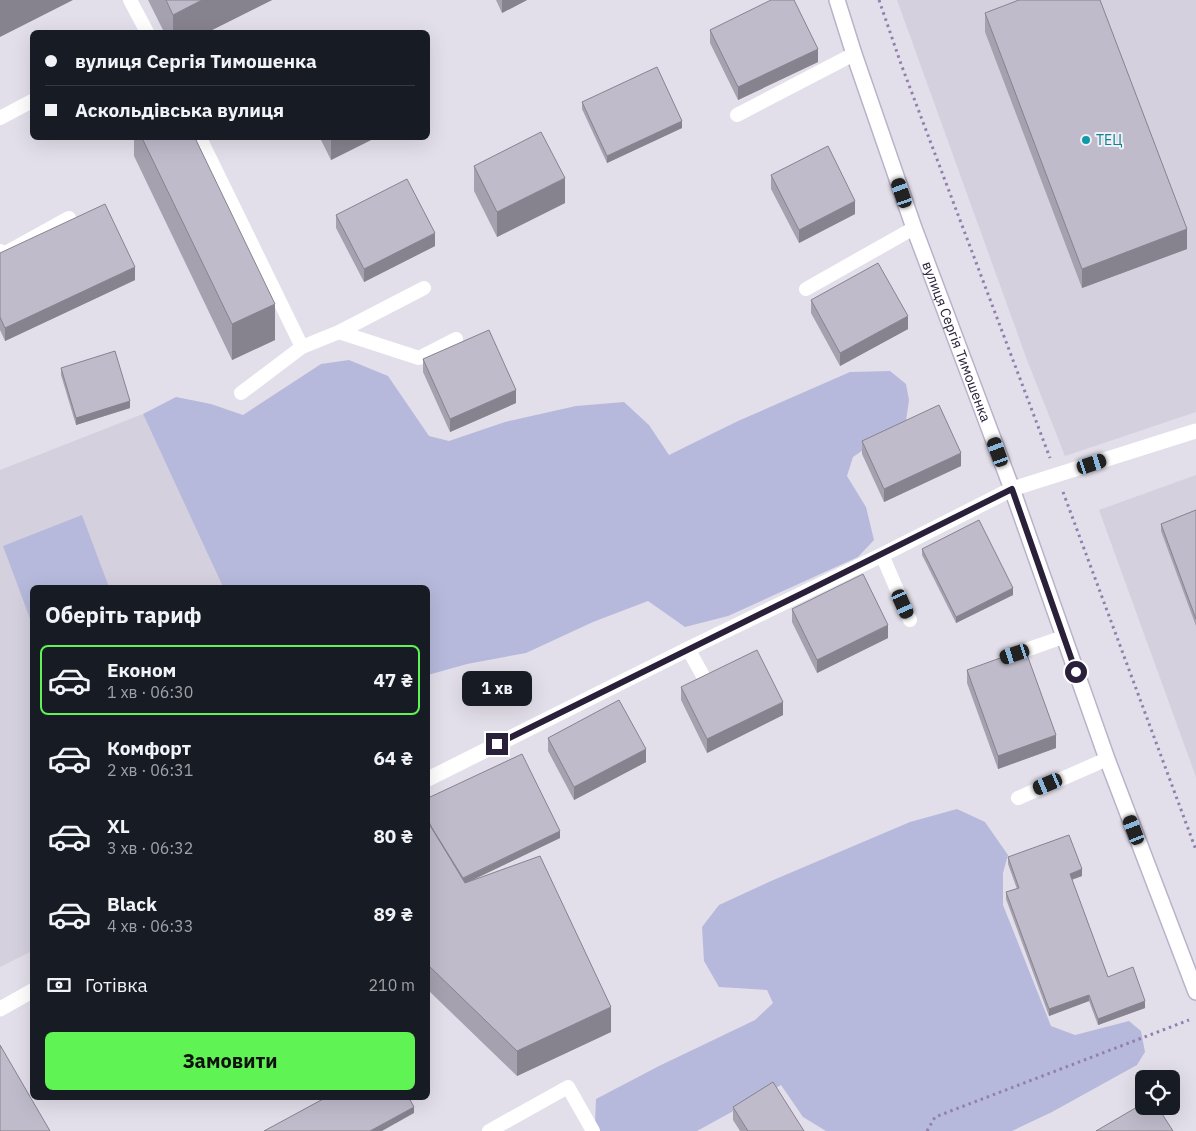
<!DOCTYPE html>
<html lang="uk">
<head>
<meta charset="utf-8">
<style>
	body { margin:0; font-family:"IBM Plex Sans",sans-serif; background:#20242c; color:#f1f3f6; height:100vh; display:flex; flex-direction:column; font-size:19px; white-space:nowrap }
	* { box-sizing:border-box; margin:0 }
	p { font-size:16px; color:#9ea1a6 }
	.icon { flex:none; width:28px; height:28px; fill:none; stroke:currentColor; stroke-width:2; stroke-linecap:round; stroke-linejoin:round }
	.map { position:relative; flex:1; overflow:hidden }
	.panel { position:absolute; left:30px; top:585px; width:400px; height:515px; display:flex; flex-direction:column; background:#171b24; border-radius:8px; box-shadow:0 5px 20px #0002 }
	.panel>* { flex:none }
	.top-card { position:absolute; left:30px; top:30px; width:400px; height:110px; border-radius:8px; box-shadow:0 5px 20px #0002; display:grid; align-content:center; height:110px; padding:0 15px; background:#171b24 }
	.tools { position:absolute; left:1135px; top:1070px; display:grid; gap:10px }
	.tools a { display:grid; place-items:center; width:45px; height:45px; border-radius:8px; background:#171b24; box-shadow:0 5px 20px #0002; font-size:25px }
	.end { position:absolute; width:22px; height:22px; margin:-11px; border:6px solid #2b203a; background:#fff; box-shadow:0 0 0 2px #fff }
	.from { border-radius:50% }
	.bubble { position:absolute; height:35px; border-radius:8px; background:#171b24; box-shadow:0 5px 20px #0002; font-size:16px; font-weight:700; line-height:35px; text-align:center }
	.car { position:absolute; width:15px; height:30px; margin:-15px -8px; border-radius:6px; box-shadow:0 0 4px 1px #0007; background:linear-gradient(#222 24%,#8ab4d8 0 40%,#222 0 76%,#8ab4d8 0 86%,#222 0) }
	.top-card b { display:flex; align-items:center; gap:18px; height:48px; font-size:19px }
	.top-card b+b { border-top:1px solid #363941 }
	.top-card i { width:12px; height:12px; background:#f1f3f6 }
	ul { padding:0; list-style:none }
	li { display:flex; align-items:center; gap:15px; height:70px; margin:0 10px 8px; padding:0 5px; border:2px solid transparent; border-radius:8px }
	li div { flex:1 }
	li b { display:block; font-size:19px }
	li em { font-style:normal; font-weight:700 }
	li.selected { border-color:#5ff354 }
	li>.icon { width:45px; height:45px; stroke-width:1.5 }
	h2 { padding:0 15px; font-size:22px; line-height:60px }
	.pay { display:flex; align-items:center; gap:12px; height:55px; padding:0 15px; font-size:19px }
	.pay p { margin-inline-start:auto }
	.button { display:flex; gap:10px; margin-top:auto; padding:10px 15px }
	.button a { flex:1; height:58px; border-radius:8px; background:#5ff354; color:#111; font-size:20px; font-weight:700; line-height:58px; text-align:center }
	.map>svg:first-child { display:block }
	.built { fill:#d4d0de }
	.green { fill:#b7b9dc }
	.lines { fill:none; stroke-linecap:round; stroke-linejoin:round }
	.secondary-casing { stroke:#bab2ca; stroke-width:18 }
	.path { stroke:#917faf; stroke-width:3; stroke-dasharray:2.5 4; stroke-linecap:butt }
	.lane { stroke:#fff; stroke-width:14 }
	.street { stroke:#fff; stroke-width:15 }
	.secondary { stroke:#fff; stroke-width:15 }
	.wall { fill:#a5a1af }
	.shaded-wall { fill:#86838e }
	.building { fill:#c0bbcb; stroke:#86838e }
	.route { stroke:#2b203a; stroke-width:6 }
	.culture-dot { fill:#0f9aa8; stroke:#f1eff7; stroke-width:2 }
	.labels { text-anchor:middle; stroke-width:4; stroke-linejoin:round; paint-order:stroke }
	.culture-label { font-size:14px; fill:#0d838f; stroke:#f1eff7; text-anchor:start }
	.street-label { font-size:14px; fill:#2b203a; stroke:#f1eff7 }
</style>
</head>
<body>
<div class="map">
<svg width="1196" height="1131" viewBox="0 0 1196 1131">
	<rect width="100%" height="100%" fill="#e2dfea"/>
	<path class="built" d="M897,0H1196V412L1065,456L1027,360Z
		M143,414L223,587L32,588V951L0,967V470Z
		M1196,475V777L1099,510Z"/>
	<path class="green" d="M349,360L388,376L429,436L449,441L505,422L576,406L624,402L649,425L669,455L738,421L850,372L890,371L906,384L909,400L906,421L853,457L847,476L866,507L874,540L858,557L728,616L685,627L648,601L593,622L526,653L467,664L428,675V588L223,587L143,414L176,397L211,404L243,415L321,364Z
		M82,515L109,587L32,588V624L3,546Z
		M957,809L985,822L1008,855L1003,873V905L1051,1026L1075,1035L1129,1021L1141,1031L1145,1052L1137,1065L1052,1112L1012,1131H826L803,1117L781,1085L697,1131H600L595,1123L596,1099L659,1066L755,1020L773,1003L767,990L719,987L704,961L702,927L719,905L771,881L910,822Z"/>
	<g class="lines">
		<g class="secondary-casing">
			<g id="secondary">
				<path id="s1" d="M837,0L854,54L914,228L1012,489L1107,759L1196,992"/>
			</g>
		</g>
		<path class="path" d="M879,0L901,64L1050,458
			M1063,492L1196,850
			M927,1131L935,1117L1189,1020"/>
		<path class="lane" d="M130,0L147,32
			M737,115L854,54
			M0,118L32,101
			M200,138L302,347L339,332L424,288
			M0,251L2,255L69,218
			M806,289L914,228
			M339,332L419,358L456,339
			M241,393L302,347
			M882,555L910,620
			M688,649L706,681
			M1009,656L1063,637
			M1018,798L1107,759
			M489,1131L568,1087L593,1131"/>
		<path class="street" d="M428,779L688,649L882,555L1012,489L1196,431
			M0,1009L32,991"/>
		<use href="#secondary" class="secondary"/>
	</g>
	<path class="wall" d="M148,0H272L208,32H164Z
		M496,0H527L502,13Z
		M985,13L1187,249L1082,288L985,32Z
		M710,30L818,62L738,100L710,43Z
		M582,102L682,128L607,163L582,109Z
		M134,138H195L275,340L232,360L134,156Z
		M320,138H375L331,160Z
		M474,166L565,203L497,237L474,191Z
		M771,175L855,214L799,243L771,189Z
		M336,215L435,246L364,282L336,228Z
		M0,253L135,280L5,341L0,330Z
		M811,300L908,329L840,366L811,313Z
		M423,359L516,403L450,432L423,372Z
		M61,368L130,408L76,425L61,375Z
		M862,441L961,466L884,502L862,454Z
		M1196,510V626L1161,531V524Z
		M922,549L1013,595L956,623L922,555Z
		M792,609L888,638L817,673L792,622Z
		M967,670L1056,748L998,769L967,683Z
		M681,687L783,715L707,753L681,700Z
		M548,738L646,762L574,800L548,751Z
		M428,798L560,838L470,881L611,1032L517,1076L428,990Z
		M1008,857L1082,876L1072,880L1108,977L1145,1008L1098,1025L1089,1001L1049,1016L1006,899V892L1017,889L1008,864Z
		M733,1107L804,1131H740L733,1120Z"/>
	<path class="shaded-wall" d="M0,0H73L0,37Z
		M202,0H272L208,32H173V15Z
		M502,0H527L502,13Z
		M818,49V62L738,100V87Z
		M682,121V128L607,163V156Z
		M331,138H375L331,160Z
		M565,178V203L497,237V212Z
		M855,201V214L799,243V230Z
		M1187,229V249L1082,288V269Z
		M435,233V246L364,282V269Z
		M135,267V280L5,341V328Z
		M275,304V340L232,360V324Z
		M908,316V329L840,366V353Z
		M516,390V403L450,432V419Z
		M130,401V408L76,425V418Z
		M961,453V466L884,502V489Z
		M1013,588V595L956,623V617Z
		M888,625V638L817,673V660Z
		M783,702V715L707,753V739Z
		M1056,735V748L998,769V756Z
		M646,749V762L574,800V787Z
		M560,831V838L458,887V881Z
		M1082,869V876L1070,880V874Z
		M1089,995V1001L1049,1016V1009Z
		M1145,1001V1008L1098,1025V1019Z
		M611,1007V1032L517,1076V1051Z
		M414,1107V1113L382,1131H370Z"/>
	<path class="building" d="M166,0H202L173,15Z
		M771,0H794L818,49L738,87L710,30Z
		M1019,0H1100L1187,229L1082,269L985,13Z
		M657,67L682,121L607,156L582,102Z
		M541,132L565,178L497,212L474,166Z
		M142,138H195L275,304L232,324Z
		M828,146L855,201L799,230L771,175Z
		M407,179L435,233L364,269L336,215Z
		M105,204L135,267L5,328L0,317V253Z
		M878,263L908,316L840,353L811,300Z
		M489,330L516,390L450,419L423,359Z
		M115,351L130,401L76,418L61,368Z
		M939,405L961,453L884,489L862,441Z
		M1196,510V619L1161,524Z
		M979,520L1013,588L956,617L922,549Z
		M863,574L888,625L817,660L792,609Z
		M1025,649L1056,735L998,756L967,670Z
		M757,650L783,702L707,739L681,687Z
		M619,700L646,749L574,787L548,738Z
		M522,754L560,831L463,878L432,828L428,820V798Z
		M428,822L465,883L540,856L611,1007L517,1051L428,965Z
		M1069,835L1082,869L1070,874L1108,977L1133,967L1145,1001L1098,1019L1089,995L1049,1009L1006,892L1019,888L1008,857Z
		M0,1045L50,1131H0Z
		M773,1082L804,1131H748L733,1107Z
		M325,1098H409L414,1107L370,1131H264Z
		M1144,1103V1106H1157L1173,1131H1096Z"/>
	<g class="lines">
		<path class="route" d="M497,744C668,659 841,575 1012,489L1076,672"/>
	</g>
	<circle class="culture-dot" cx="1086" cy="140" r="5"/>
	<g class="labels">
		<g class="culture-label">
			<text x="1096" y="145">ТЕЦ</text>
		</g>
		<g class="street-label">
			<text dy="5" stroke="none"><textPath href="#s1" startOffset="362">вулиця Сергія Тимошенка</textPath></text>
		</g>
	</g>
</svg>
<div class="tools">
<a><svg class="icon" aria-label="locate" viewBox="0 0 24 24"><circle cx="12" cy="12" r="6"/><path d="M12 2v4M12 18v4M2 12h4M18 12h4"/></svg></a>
</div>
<i class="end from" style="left:1076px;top:672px"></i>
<i class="end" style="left:497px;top:744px"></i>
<div class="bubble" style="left:462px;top:671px;width:70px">1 хв</div>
<i class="car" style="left:902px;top:193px;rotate:341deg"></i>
<i class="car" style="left:998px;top:452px;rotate:340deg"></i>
<i class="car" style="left:1092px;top:464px;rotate:72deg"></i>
<i class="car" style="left:903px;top:604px;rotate:156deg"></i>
<i class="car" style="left:1015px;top:654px;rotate:252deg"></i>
<i class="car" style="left:1048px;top:784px;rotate:247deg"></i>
<i class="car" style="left:1134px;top:830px;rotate:339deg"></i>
<div class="top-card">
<b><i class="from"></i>вулиця Сергія Тимошенка</b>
<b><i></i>Аскольдівська вулиця</b>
</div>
<section class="panel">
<h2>Оберіть тариф</h2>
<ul>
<li class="selected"><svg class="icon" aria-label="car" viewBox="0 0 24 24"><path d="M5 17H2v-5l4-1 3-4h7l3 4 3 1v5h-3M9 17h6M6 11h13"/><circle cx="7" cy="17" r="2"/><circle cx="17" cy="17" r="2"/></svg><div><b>Економ</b><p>1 хв · 06:30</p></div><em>47 ₴</em></li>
<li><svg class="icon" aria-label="car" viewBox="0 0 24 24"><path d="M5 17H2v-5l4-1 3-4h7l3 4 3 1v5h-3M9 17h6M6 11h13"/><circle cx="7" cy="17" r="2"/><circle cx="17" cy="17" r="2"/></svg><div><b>Комфорт</b><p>2 хв · 06:31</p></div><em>64 ₴</em></li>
<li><svg class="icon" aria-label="car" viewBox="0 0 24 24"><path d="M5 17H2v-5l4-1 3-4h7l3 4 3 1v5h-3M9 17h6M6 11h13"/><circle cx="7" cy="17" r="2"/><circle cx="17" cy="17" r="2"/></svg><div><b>XL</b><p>3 хв · 06:32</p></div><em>80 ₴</em></li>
<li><svg class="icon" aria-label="car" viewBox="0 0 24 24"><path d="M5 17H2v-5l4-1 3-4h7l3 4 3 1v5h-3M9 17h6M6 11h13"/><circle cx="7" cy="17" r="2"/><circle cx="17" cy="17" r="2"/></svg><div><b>Black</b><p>4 хв · 06:33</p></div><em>89 ₴</em></li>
</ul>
<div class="pay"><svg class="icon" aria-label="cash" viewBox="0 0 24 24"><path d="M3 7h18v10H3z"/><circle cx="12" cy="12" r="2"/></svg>Готівка<p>210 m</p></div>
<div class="button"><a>Замовити</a></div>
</section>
</div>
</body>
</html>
